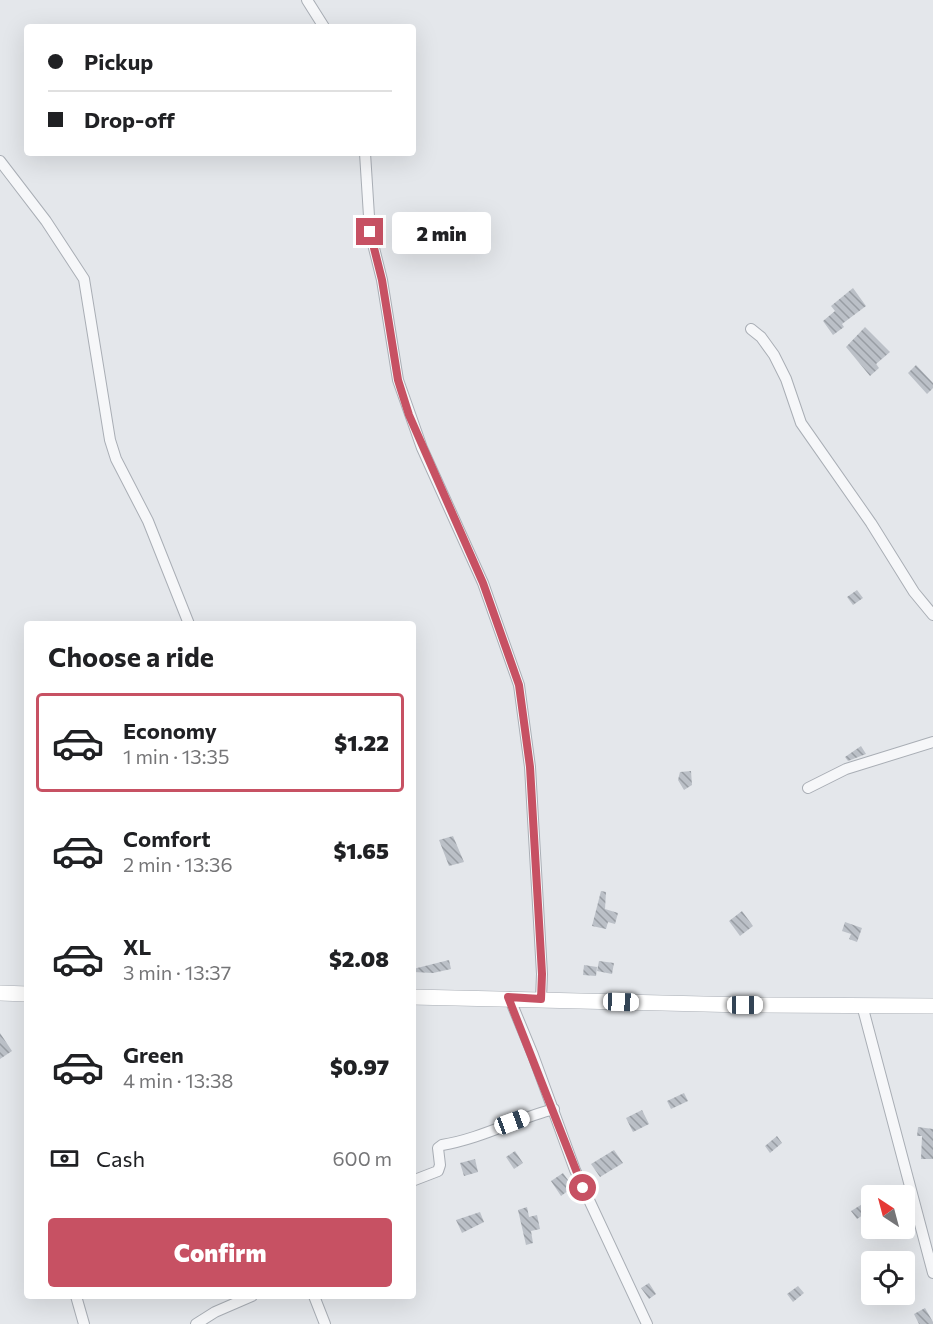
<!DOCTYPE html>
<html lang="en">
<head>
<meta charset="utf-8">
<style>
	body { margin:0; font-family:Commissioner,sans-serif; background:#f6f6f6; color:#202124; height:100vh; display:flex; flex-direction:column; font-size:22px; white-space:nowrap }
	* { box-sizing:border-box; margin:0 }
	p { font-size:20px; color:#757577 }
	.icon { flex:none; width:33px; height:33px; fill:none; stroke:currentColor; stroke-width:2; stroke-linecap:round; stroke-linejoin:round }
	.map { position:relative; flex:1; overflow:hidden }
	.sheet { position:absolute; left:24px; top:621px; width:392px; height:678px; display:flex; flex-direction:column; background:#fff; border-radius:6px; box-shadow:0 6px 24px #0002 }
	.sheet>* { flex:none }
	.top-card { position:absolute; left:24px; top:24px; width:392px; height:132px; border-radius:6px; box-shadow:0 6px 24px #0002; display:grid; align-content:center; height:132px; padding:0 24px; background:#fff }
	.needle { width:39px; rotate:324deg }
	.buttons { position:absolute; left:861px; top:1185px; display:grid; gap:12px }
	.buttons a { display:grid; place-items:center; width:54px; height:54px; border-radius:6px; background:#fff; box-shadow:0 6px 24px #0002; font-size:30px }
	.end { position:absolute; width:27px; height:27px; margin:-14px; border:8px solid #c75163; background:#fff; box-shadow:0 0 0 3px #fff }
	.from { border-radius:50% }
	.bubble { position:absolute; height:42px; border-radius:6px; background:#fff; box-shadow:0 6px 24px #0002; font-size:20px; font-weight:800; line-height:42px; text-align:center }
	.car { position:absolute; width:18px; height:36px; margin:-18px -9px; border-radius:8px; box-shadow:0 0 4px 2px #0007; background:linear-gradient(#fff 24%,#345 0 40%,#fff 0 76%,#345 0 86%,#fff 0) }
	.top-card b { display:flex; align-items:center; gap:21px; height:57px; font-size:22px }
	.top-card b+b { border-top:2px solid #e0e0e0 }
	.top-card i { width:15px; height:15px; background:#202124 }
	ul { padding:0; list-style:none }
	li { display:flex; align-items:center; gap:18px; height:99px; margin:0 12px 9px; padding:0 12px; border:3px solid transparent; border-radius:6px }
	li div { flex:1 }
	li b { display:block; font-size:22px }
	li em { font-style:normal; font-weight:800 }
	li.on { border-color:#c75163 }
	li>.icon { width:54px; height:54px; stroke-width:1.5 }
	h2 { padding:0 24px; font-size:27px; line-height:72px }
	.pay { display:flex; align-items:center; gap:15px; height:66px; padding:0 24px; font-size:22px }
	.pay p { margin-inline-start:auto }
	.cta { display:flex; gap:12px; margin-top:auto; padding:12px 24px }
	.cta a { flex:1; height:69px; border-radius:6px; background:#c75163; color:#fff; font-size:24px; font-weight:800; line-height:69px; text-align:center }
	.map>svg:first-child { display:block }
	.building { fill:url(#building-back-hatch) }
	.lines { fill:none; stroke-linecap:round; stroke-linejoin:round }
	.street-casing { stroke:#a9aeb5; stroke-width:12 }
	.secondary-casing { stroke:#a9aeb5; stroke-width:16 }
	.street { stroke:#f6f7f9; stroke-width:10 }
	.secondary { stroke:#fff; stroke-width:15 }
	.route { stroke:#c75163; stroke-width:8 }
</style>
</head>
<body>
<div class="map">
<svg width="933" height="1324" viewBox="0 0 933 1324">
	<defs>
		<pattern id="building-back-hatch" width="6" height="6" patternUnits="userSpaceOnUse" patternTransform="scale(1.5)"><rect width="6" height="6" fill="#bbc0c7"/><path d="M-1 5l2 2M0 0l6 6M5-1l2 2" fill="none" stroke="#989da3"/></pattern>
	</defs>
	<rect width="100%" height="100%" fill="#e4e7eb"/>
	<path class="building" d="M853,288L866,306L842,324L844,327L833,335L823,321L835,311L831,306Z
		M865,327L890,352L876,364L879,368L870,376L846,347Z
		M916,365L933,383V388L927,394L908,373Z
		M857,590L863,598L853,605L847,597Z
		M861,746L866,754L848,761L845,757Z
		M691,771L692,785L684,790L678,780L680,772Z
		M453,836L464,862L449,866L439,840Z
		M601,891L606,892L605,909L618,913L615,924L608,922L606,929L592,926Z
		M742,911L753,926L740,936L729,921Z
		M845,922L862,928L857,942L849,939L851,934L842,931Z
		M449,960L451,969L433,973L413,972V969Z
		M599,961L614,963L612,974L597,971Z
		M584,965L597,967L596,976L583,975Z
		M0,1033L12,1051L0,1059Z
		M684,1093L688,1101L671,1109L667,1101Z
		M642,1110L649,1124L633,1132L626,1118Z
		M918,1127L933,1129V1159H921L922,1136H917Z
		M777,1136L782,1143L770,1153L765,1146Z
		M614,1150L623,1163L600,1177L591,1164Z
		M515,1151L523,1163L514,1169L506,1157Z
		M475,1159L478,1172L464,1176L460,1163Z
		M563,1173L573,1187L561,1196L551,1181Z
		M864,1203L869,1211L857,1219L851,1211Z
		M527,1207L529,1217L537,1215L540,1229L531,1231L533,1243L526,1245L518,1210Z
		M480,1212L484,1222L462,1233L456,1220Z
		M649,1283L656,1294L649,1299L641,1288Z
		M798,1286L804,1293L793,1302L787,1294Z
		M925,1308L933,1322V1324H919L914,1314Z"/>
	<g class="lines">
		<g class="street-casing">
			<path id="street" d="M307,0L324,27
				M365,153L370,232L382,280L398,380L422,448L483,583L519,685L530,767L542,974L541,999
				M0,161L46,221L84,279L110,440L116,459L148,521L189,624
				M751,329L761,337L774,355L786,379L801,423L871,523L914,592L933,615
				M808,788L846,769L933,742
				M509,997L533,1055L575,1170L647,1324
				M862,1005L933,1273
				M412,1181L438,1171L440,1165L438,1148L442,1145C480,1139 516,1119 554,1109
				M76,1296L84,1324
				M314,1296L325,1324
				M196,1324L215,1312L252,1296"/>
		</g>
		<g class="secondary-casing">
			<path id="secondary" d="M0,993L27,994
				M412,997L745,1005L933,1006"/>
		</g>
		<use href="#street" class="street"/>
		<use href="#secondary" class="secondary"/>
	</g>
	<g class="lines">
		<path class="route" d="M370,232L382,280L398,380L409,415L483,583L519,685L530,767L542,974L541,999L508,997L583,1188"/>
	</g>
</svg>
<div class="buttons">
<a><svg class="needle" viewBox="-14 -14 28 28"><path d="M0-13l5 13h-10z" fill="#e53935"/><path d="M0 13l5-13h-10z" fill="#757577"/></svg></a>
<a><svg class="icon" aria-label="locate" viewBox="0 0 24 24"><circle cx="12" cy="12" r="6"/><path d="M12 2v4M12 18v4M2 12h4M18 12h4"/></svg></a>
</div>
<i class="end from" style="left:583px;top:1188px"></i>
<i class="end" style="left:370px;top:232px"></i>
<div class="bubble" style="left:392px;top:212px;width:99px">2 min</div>
<i class="car" style="left:621px;top:1002px;rotate:92deg"></i>
<i class="car" style="left:745px;top:1005px;rotate:90deg"></i>
<i class="car" style="left:512px;top:1122px;rotate:70deg"></i>
<div class="top-card">
<b><i class="from"></i>Pickup</b>
<b><i></i>Drop-off</b>
</div>
<section class="sheet">
<h2>Choose a ride</h2>
<ul>
<li class="on"><svg class="icon" aria-label="car" viewBox="0 0 24 24"><path d="M5 17H2v-5l4-1 3-4h7l3 4 3 1v5h-3M9 17h6M6 11h13"/><circle cx="7" cy="17" r="2"/><circle cx="17" cy="17" r="2"/></svg><div><b>Economy</b><p>1 min · 13:35</p></div><em>$1.22</em></li>
<li><svg class="icon" aria-label="car" viewBox="0 0 24 24"><path d="M5 17H2v-5l4-1 3-4h7l3 4 3 1v5h-3M9 17h6M6 11h13"/><circle cx="7" cy="17" r="2"/><circle cx="17" cy="17" r="2"/></svg><div><b>Comfort</b><p>2 min · 13:36</p></div><em>$1.65</em></li>
<li><svg class="icon" aria-label="car" viewBox="0 0 24 24"><path d="M5 17H2v-5l4-1 3-4h7l3 4 3 1v5h-3M9 17h6M6 11h13"/><circle cx="7" cy="17" r="2"/><circle cx="17" cy="17" r="2"/></svg><div><b>XL</b><p>3 min · 13:37</p></div><em>$2.08</em></li>
<li><svg class="icon" aria-label="car" viewBox="0 0 24 24"><path d="M5 17H2v-5l4-1 3-4h7l3 4 3 1v5h-3M9 17h6M6 11h13"/><circle cx="7" cy="17" r="2"/><circle cx="17" cy="17" r="2"/></svg><div><b>Green</b><p>4 min · 13:38</p></div><em>$0.97</em></li>
</ul>
<div class="pay"><svg class="icon" aria-label="cash" viewBox="0 0 24 24"><path d="M3 7h18v10H3z"/><circle cx="12" cy="12" r="2"/></svg>Cash<p>600 m</p></div>
<div class="cta"><a>Confirm</a></div>
</section>
</div>
</body>
</html>
